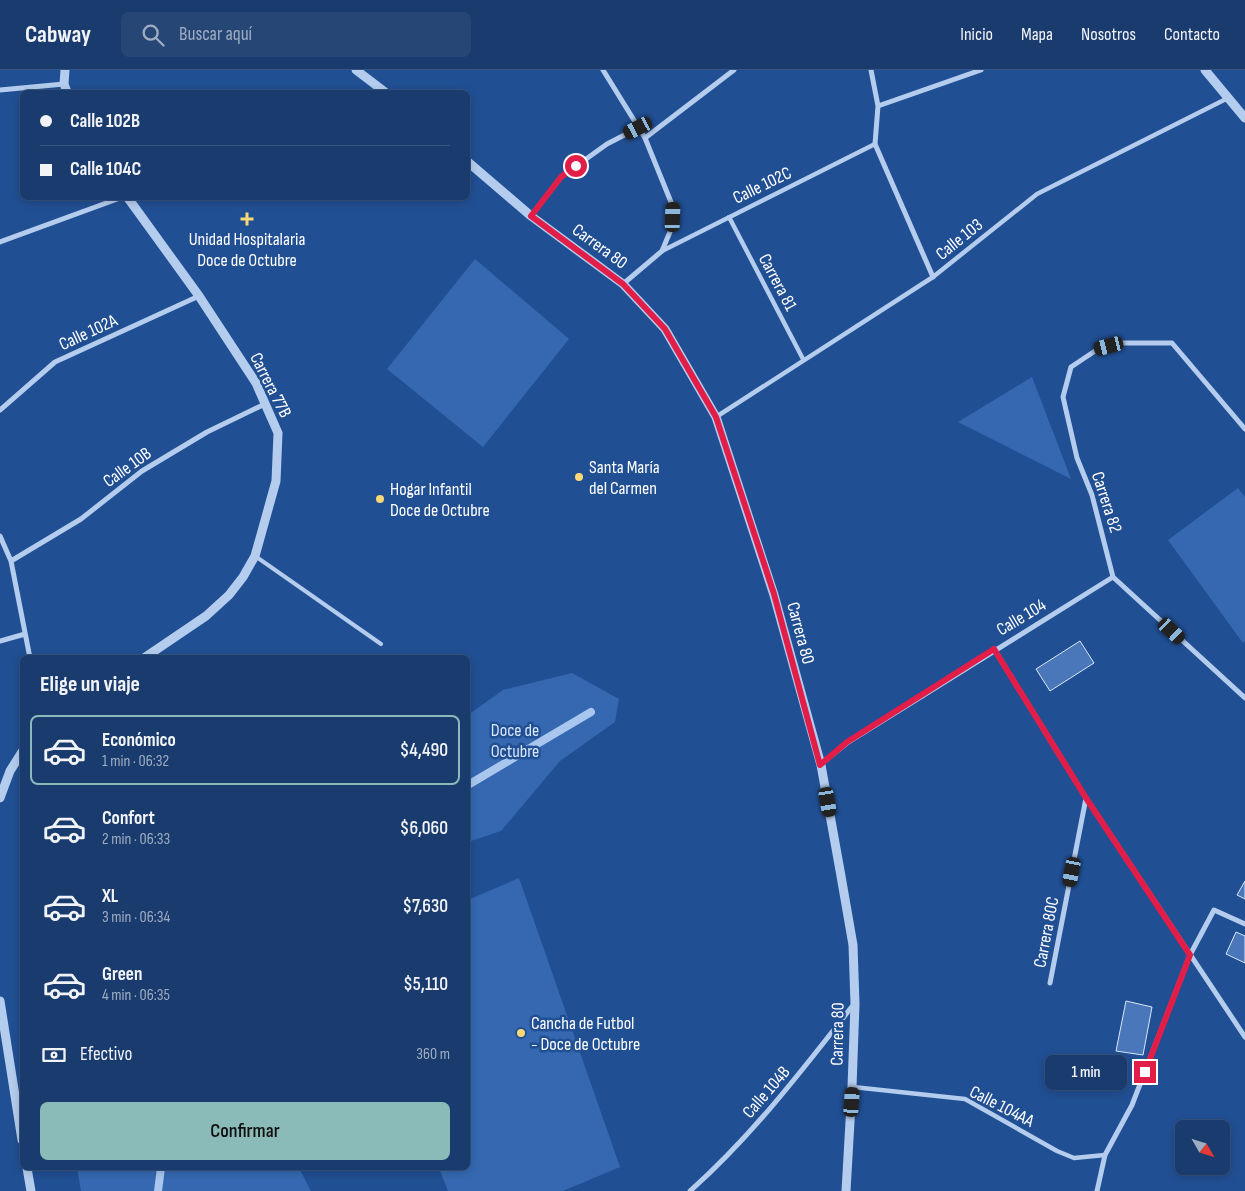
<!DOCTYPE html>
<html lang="es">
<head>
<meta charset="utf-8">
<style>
	body { margin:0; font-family:"Sofia Sans Condensed",sans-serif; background:#264676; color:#f1f3f6; height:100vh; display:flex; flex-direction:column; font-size:19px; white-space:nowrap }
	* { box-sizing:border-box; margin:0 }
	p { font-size:16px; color:#9fadc2 }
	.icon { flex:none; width:28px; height:28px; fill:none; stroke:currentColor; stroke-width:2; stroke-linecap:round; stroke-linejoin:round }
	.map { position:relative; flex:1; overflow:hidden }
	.side { position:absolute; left:20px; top:585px; width:450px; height:515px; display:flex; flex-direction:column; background:#193b6e; border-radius:8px; box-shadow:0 2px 8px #0003,0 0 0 1px #375581 }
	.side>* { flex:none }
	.banner { position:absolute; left:20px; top:20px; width:450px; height:110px; border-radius:8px; box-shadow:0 2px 8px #0003,0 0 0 1px #375581; display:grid; align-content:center; height:110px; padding:0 20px; background:#193b6e }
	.needle { width:32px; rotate:129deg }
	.tools { position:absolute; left:1175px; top:1050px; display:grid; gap:10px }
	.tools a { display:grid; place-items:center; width:55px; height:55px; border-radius:8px; background:#193b6e; box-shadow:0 2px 8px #0003,0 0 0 1px #375581; font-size:25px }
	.end { position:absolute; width:22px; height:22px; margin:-11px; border:6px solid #e11d48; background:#fff; box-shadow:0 0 0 2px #fff }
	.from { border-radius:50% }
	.bubble { position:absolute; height:35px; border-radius:8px; background:#193b6e; box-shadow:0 2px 8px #0003,0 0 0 1px #375581; font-size:16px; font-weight:600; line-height:35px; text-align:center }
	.car { position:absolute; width:15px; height:30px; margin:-15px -8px; border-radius:6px; box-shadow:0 0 4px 1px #0007; background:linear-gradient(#222 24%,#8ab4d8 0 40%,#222 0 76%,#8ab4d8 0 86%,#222 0) }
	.banner b { display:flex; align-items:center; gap:18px; height:48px; font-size:19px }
	.banner b+b { border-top:1px solid #375581 }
	.banner i { width:12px; height:12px; background:#f1f3f6 }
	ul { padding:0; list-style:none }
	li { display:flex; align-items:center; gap:15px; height:70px; margin:0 10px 8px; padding:0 10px; border:2px solid transparent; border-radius:8px }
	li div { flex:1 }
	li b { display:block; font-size:19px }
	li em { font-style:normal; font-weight:600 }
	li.on { border-color:#8bbbb9 }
	li>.icon { width:45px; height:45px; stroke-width:1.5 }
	h2 { padding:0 20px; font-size:22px; line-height:60px }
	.pay { display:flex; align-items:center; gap:12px; height:55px; padding:0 20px; font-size:19px }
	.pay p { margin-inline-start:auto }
	.action { display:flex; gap:10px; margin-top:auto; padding:10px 20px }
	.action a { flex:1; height:58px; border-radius:8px; background:#8bbbb9; color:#111; font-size:20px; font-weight:600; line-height:58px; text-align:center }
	header { display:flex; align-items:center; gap:30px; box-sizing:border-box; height:70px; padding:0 25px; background:#193b6e; border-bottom:1px solid #375581 }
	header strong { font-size:24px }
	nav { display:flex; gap:28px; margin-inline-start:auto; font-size:18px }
	.search { width:350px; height:45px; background:#264676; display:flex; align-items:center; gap:12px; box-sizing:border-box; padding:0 18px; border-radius:8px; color:#9fadc2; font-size:19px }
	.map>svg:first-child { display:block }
	.green { fill:#3568b0 }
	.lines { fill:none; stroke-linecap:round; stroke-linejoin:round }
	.stream { stroke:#a8c6ee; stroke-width:8 }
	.building { fill:#4a77b9; stroke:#d9e7fa }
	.service { stroke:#b4cced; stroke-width:4 }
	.pedestrian { stroke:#b4cced; stroke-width:4.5 }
	.minor { stroke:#b4cced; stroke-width:5 }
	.tertiary { stroke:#b4cced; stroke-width:9 }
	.route { stroke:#e11d48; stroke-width:6 }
	.poi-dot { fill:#f9d876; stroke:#214f93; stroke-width:2 }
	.labels { text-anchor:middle; stroke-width:5; stroke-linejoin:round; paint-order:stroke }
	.street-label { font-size:18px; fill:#fff; stroke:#214f93 }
	.poi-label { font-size:18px; fill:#fff; stroke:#214f93; text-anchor:start }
	.park-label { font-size:18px; fill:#d9e7fa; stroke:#214f93 }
</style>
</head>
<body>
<header>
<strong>Cabway</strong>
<div class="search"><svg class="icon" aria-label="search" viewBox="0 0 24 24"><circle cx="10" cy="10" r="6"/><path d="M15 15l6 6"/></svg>Buscar aquí</div>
<nav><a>Inicio</a><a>Mapa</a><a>Nosotros</a><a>Contacto</a></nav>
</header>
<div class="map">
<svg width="1245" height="1121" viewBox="0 0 1245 1121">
	<rect width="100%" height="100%" fill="#214f93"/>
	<path class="green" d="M475,189L569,269L483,377L387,299Z
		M1032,307L1071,409L958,352Z
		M1238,418L1245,427V571L1243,573L1168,470Z
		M572,603L619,629L615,652L560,691L501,761L468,772V645L503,620Z
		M519,808L620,1097L563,1121H448L439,1098H468V830Z
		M77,1098H299L311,1121H81Z"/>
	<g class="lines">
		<path class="stream" d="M468,715L591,642
			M158,1121L161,1098"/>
	</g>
	<path class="building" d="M1080,571L1094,593L1050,621L1036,599Z
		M1245,811V829L1237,825Z
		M1236,862L1245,866V893L1226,884Z
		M1126,931L1152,937L1143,985L1116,981Z"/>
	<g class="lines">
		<path class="service" d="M255,486L381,574"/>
		<path class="pedestrian" d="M729,147L803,289
			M662,181L875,74
			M716,347L933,207L1037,124L1228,28
			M853,1017L965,1029L1057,1081L1074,1088L1105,1085"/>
		<path class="minor" d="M603,0L645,68L673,137L672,157L662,181L623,214
			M871,0L878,36L875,74L933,207
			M0,20L64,14
			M878,36L981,0
			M645,68L734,0
			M531,146L561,107L607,74L638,58
			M0,172L120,128
			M0,340L55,292L199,226
			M1245,359L1172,273H1119L1098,279L1071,297L1063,327L1077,388L1092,425L1113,507L1245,628
			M0,466L11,491L30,588
			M11,491L81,449L142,401L207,362L265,334
			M0,571L25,564
			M994,579L1086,728L1245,967
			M821,694L847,673L1113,507
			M1050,913L1086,728
			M690,1121C752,1066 803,999 854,934
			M1097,1121L1105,1085L1132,1035L1190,885L1214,840L1245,854"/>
		<path class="tertiary" d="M65,0L64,14L67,22
			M356,0L385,22
			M1205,0L1245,48
			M468,92L531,146L623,214L665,259L716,347L774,525L821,695L841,806L853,875L855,934L852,1017L846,1121
			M128,128L199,226L256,313L278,363L276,411L255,486L243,507L229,525L206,546L144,588
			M0,728L10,701L22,682
			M0,931L22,1070
			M27,1098L31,1121"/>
	</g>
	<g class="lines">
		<path class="route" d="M576,96L561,107L531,146L623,214L665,259L716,347L774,524L820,695L847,672L994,579L1086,728L1190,885L1145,1002"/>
	</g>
	<g class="poi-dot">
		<path d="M244.5 141.5h5v5h5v5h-5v5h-5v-5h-5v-5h5z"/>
		<circle cx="579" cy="407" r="5"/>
		<circle cx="380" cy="429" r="5"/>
		<circle cx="521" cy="963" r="5"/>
	</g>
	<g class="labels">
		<g class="street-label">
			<text transform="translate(762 115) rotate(-26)" y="6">Calle 102C</text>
			<text transform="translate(959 169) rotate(-39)" y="6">Calle 103</text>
			<text transform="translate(600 176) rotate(36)" y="6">Carrera 80</text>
			<text transform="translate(778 212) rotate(62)" y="6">Carrera 81</text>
			<text transform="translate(88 262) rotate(-25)" y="6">Calle 102A</text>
			<text transform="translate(271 315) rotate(63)" y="6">Carrera 77B</text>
			<text transform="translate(127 397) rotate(-36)" y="6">Calle 10B</text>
			<text transform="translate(1107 432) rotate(72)" y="6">Carrera 82</text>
			<text transform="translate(1021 547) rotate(-31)" y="6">Calle 104</text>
			<text transform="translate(801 563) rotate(75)" y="6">Carrera 80</text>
			<text transform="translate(1046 862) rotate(-79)" y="6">Carrera 80C</text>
			<text transform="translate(837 964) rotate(-89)" y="6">Carrera 80</text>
			<text transform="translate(766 1022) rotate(-49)" y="6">Calle 104B</text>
			<text transform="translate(1002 1036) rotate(27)" y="6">Calle 104AA</text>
		</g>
		<g class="poi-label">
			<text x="247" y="175" text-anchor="middle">Unidad Hospitalaria<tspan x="247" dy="21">Doce de Octubre</tspan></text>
			<text x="589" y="403">Santa María<tspan x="589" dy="21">del Carmen</tspan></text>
			<text x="390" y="425">Hogar Infantil<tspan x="390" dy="21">Doce de Octubre</tspan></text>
			<text x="531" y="959">Cancha de Futbol<tspan x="531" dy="21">- Doce de Octubre</tspan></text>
		</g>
		<g class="park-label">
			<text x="515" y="666">Doce de<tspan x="515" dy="21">Octubre</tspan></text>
		</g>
	</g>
</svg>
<div class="tools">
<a><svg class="needle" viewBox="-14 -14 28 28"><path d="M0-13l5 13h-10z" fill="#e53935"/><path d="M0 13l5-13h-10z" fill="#9fadc2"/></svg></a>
</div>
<i class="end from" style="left:576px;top:96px"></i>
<i class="end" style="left:1145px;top:1002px"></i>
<div class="bubble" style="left:1045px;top:985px;width:82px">1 min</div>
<i class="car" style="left:638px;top:58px;rotate:243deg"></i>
<i class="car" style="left:673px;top:147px;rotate:2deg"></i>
<i class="car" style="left:1109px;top:276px;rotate:256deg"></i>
<i class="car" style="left:1172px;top:561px;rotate:133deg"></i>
<i class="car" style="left:828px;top:732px;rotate:170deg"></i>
<i class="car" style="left:1072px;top:802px;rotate:191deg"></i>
<i class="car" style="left:852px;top:1032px;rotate:4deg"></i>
<div class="banner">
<b><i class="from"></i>Calle 102B</b>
<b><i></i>Calle 104C</b>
</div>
<section class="side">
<h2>Elige un viaje</h2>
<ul>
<li class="on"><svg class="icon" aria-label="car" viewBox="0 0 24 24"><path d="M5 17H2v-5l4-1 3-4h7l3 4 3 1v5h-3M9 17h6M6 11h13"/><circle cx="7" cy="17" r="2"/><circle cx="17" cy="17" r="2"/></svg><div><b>Económico</b><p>1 min · 06:32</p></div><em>$4,490</em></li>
<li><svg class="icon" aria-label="car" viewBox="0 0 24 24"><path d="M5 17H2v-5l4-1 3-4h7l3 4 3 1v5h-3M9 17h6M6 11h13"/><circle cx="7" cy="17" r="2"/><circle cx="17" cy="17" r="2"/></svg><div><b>Confort</b><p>2 min · 06:33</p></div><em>$6,060</em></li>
<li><svg class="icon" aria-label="car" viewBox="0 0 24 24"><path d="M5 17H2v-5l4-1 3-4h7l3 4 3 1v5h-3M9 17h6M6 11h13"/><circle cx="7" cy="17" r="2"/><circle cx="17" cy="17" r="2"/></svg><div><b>XL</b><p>3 min · 06:34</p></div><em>$7,630</em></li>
<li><svg class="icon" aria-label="car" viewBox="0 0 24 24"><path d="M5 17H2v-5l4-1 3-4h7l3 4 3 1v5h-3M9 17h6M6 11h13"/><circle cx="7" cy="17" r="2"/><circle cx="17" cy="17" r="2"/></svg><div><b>Green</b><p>4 min · 06:35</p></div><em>$5,110</em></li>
</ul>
<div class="pay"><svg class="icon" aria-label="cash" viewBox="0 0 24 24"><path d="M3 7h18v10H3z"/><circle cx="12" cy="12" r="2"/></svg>Efectivo<p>360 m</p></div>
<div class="action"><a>Confirmar</a></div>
</section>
</div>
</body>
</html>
